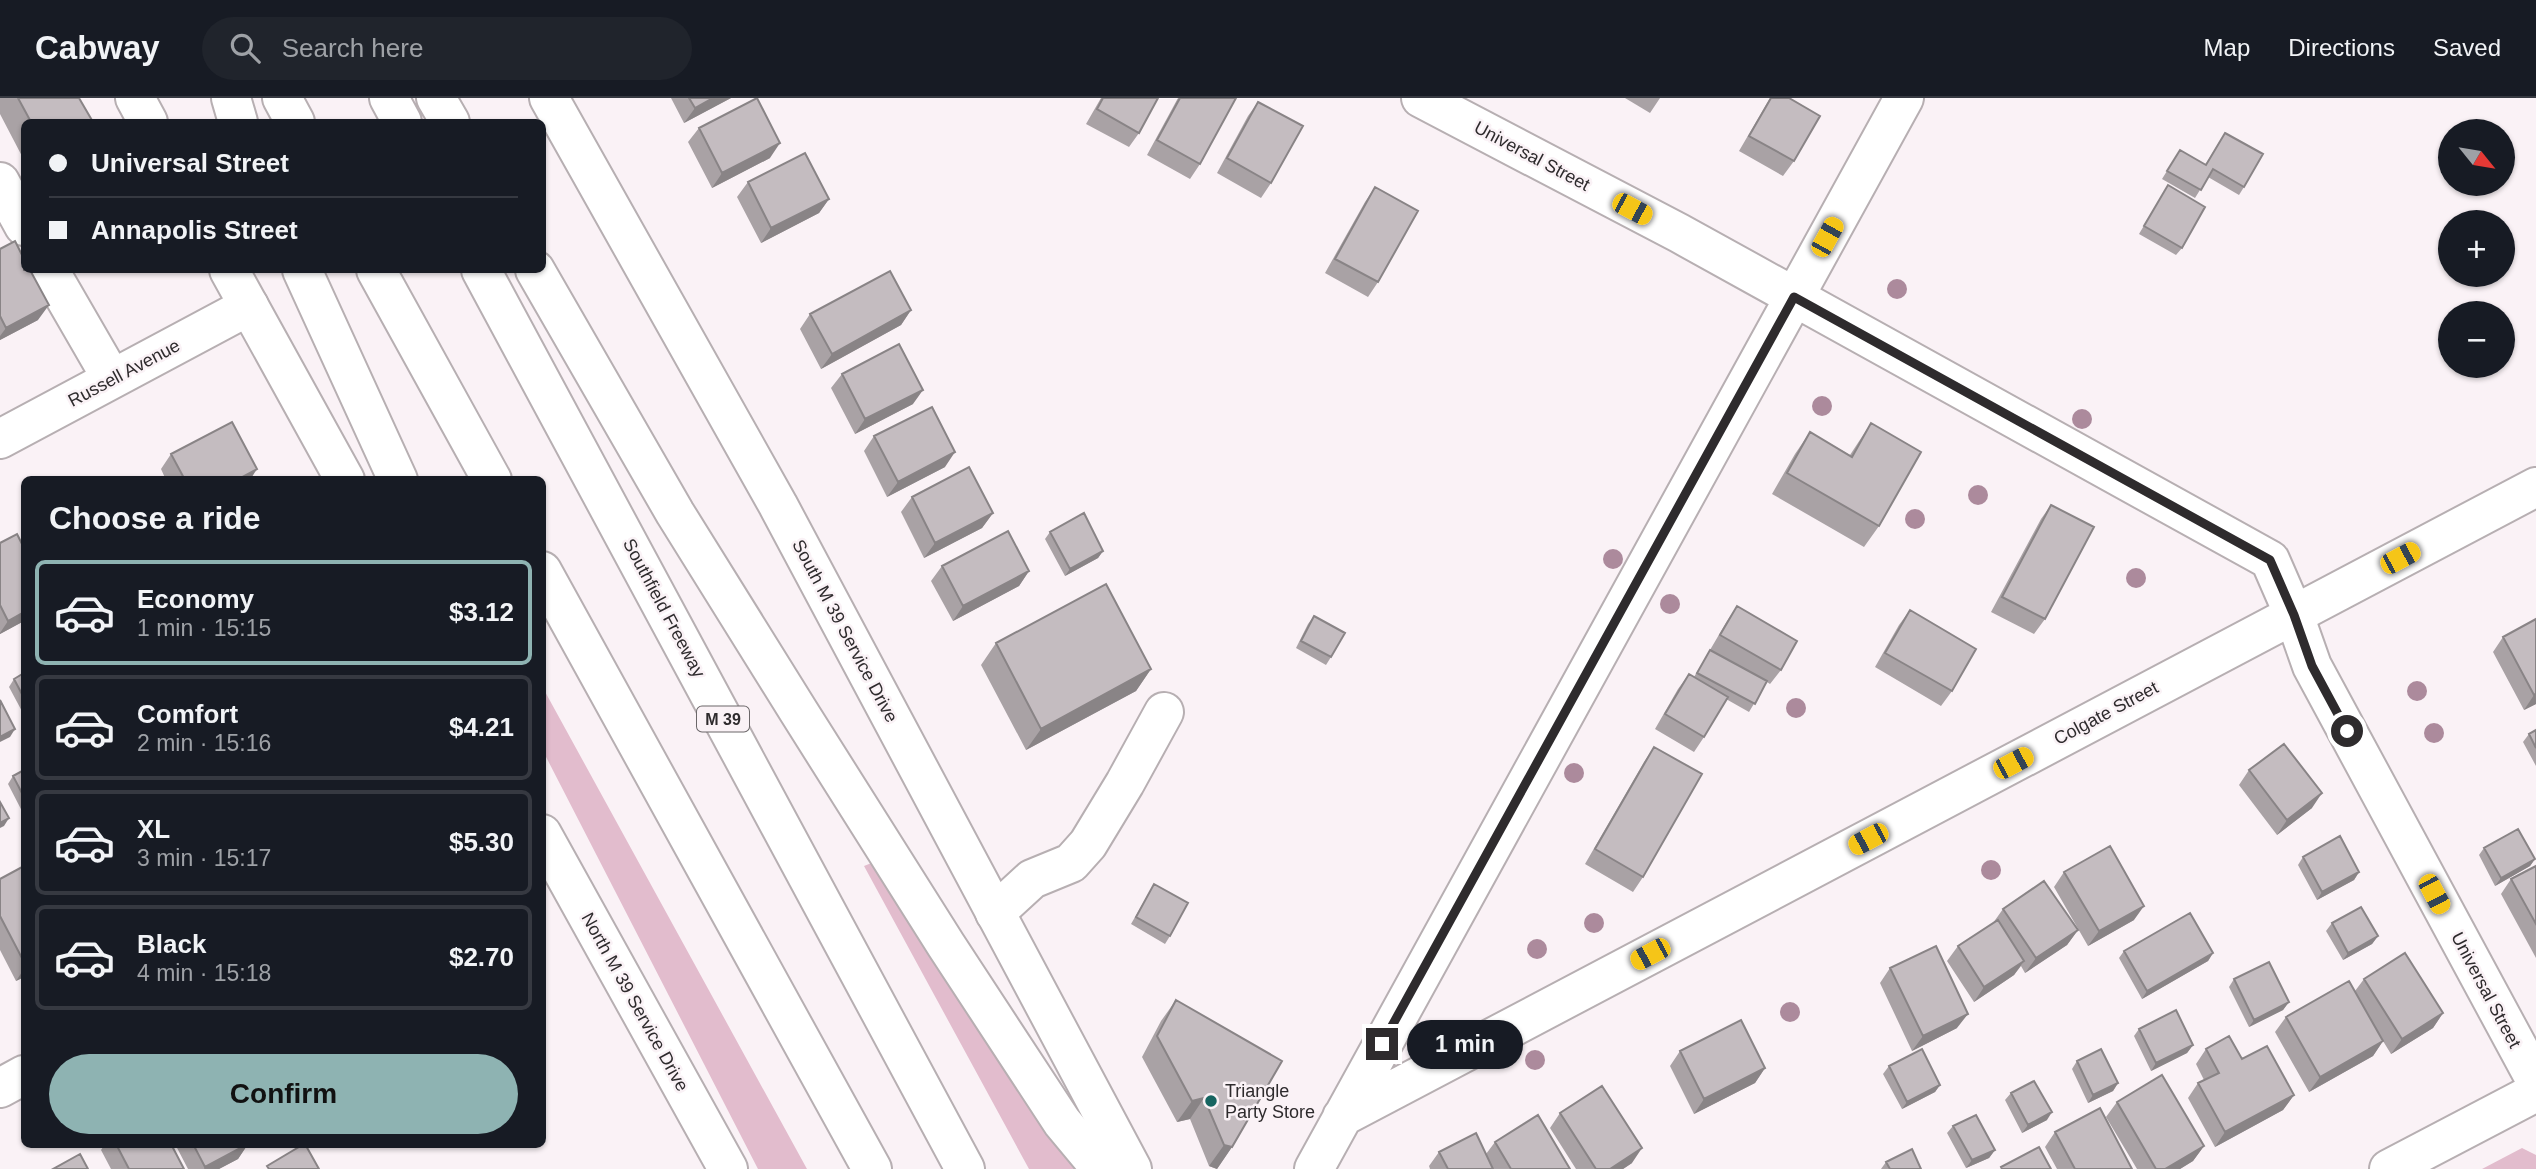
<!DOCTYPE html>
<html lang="en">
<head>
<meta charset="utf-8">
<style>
	body { margin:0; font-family:Arial,sans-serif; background:#20242c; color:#f1f3f6; height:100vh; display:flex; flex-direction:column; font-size:26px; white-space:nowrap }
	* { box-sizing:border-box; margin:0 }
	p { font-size:23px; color:#9ea1a6 }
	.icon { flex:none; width:38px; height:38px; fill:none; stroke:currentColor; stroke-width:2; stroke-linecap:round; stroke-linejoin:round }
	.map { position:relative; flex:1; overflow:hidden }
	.details { position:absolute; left:21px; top:378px; width:525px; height:672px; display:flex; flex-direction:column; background:#171b24; border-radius:10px; box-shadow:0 2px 5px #0004 }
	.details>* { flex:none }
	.top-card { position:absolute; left:21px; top:21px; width:525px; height:154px; border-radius:10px; box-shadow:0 2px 5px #0004; display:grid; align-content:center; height:154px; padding:0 28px; background:#171b24 }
	.needle { width:46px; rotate:120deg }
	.buttons { position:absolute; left:2438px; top:21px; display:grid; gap:14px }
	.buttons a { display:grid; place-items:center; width:77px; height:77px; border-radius:50%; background:#171b24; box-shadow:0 2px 5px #0004; font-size:35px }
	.end { position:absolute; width:32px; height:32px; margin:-16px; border:9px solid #2e2b2d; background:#fff; box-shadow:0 0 0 4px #fff }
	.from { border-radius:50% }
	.bubble { position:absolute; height:49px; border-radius:24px; background:#171b24; box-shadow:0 2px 5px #0004; font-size:23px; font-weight:800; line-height:49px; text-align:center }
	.car { position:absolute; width:21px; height:42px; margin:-21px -10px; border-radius:9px; box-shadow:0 0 5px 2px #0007; background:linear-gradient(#f5c518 24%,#345 0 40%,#f5c518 0 76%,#345 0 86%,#f5c518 0) }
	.top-card b { display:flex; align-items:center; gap:24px; height:66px; font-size:26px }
	.top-card b+b { border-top:2px solid #363941 }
	.top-card i { width:18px; height:18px; background:#f1f3f6 }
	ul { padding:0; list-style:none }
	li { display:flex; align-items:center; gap:21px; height:105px; margin:0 14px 10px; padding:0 14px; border:4px solid #363941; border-radius:10px }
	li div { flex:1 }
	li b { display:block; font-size:26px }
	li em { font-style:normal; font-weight:800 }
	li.on { border-color:#8eb3b2 }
	li>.icon { width:63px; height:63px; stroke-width:1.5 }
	h2 { padding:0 28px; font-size:32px; line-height:84px }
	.action { display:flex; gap:14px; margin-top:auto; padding:14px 28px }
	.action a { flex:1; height:80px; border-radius:42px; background:#8eb3b2; color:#111; font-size:28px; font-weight:800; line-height:80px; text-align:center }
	header { display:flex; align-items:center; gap:42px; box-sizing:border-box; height:98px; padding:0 35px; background:#171b24; border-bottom:2px solid #363941 }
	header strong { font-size:33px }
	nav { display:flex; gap:38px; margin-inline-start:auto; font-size:24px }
	.search { width:490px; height:63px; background:#20242c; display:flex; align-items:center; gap:18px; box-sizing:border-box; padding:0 24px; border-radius:38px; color:#9ea1a6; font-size:26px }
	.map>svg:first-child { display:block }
	.green { fill:#e2bccd }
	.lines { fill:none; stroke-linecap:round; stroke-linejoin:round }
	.minor-casing { stroke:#b7afb2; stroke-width:42 }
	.major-casing { stroke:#b7afb2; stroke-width:42 }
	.highway-casing { stroke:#b7afb2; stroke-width:42 }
	.minor { stroke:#fff; stroke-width:38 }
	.major { stroke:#fff; stroke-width:38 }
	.highway { stroke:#fff; stroke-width:38 }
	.tree { fill:#ac8a9c }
	.wall { fill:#a9a2a5 }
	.shaded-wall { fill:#898486 }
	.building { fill:#c4bcc0; stroke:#898486; stroke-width:2 }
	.route { stroke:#2e2b2d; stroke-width:9 }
	.poi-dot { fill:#166460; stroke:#faf2f6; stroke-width:2.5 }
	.labels { text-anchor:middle; stroke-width:5; stroke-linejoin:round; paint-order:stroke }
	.shield { fill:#faf2f6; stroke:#6b6769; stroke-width:2 }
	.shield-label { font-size:16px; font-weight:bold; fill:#2e2b2d }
	.street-label { font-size:18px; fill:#2e2b2d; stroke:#faf2f6 }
	.poi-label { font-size:18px; fill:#2e2b2d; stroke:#faf2f6; text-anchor:start }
</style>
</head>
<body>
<header>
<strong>Cabway</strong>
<div class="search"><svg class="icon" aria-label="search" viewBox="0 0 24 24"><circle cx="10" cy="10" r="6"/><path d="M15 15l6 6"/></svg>Search here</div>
<nav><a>Map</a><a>Directions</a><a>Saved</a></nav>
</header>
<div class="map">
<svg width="2536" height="1071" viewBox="0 0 2536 1071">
	<rect width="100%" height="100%" fill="#faf2f6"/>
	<path class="green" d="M543,590L807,1071H758L543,653Z
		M879,762L1078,1071H1029L864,768Z
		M2522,1050L2536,1057V1071H2482Z"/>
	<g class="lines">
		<g class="minor-casing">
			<path id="minor" d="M1421,0L1679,135L2270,462L2294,517L2312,568L2536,983
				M0,84L24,128
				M49,172L112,281
				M0,341L249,208
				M995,815L1032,781L1071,765L1088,746L1125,685L1164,614
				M0,990L24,977
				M1342,1019L2536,389
				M1314,1071L1904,0"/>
		</g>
		<g class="major-casing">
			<path id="major" d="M135,0L148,24
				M549,0L778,407L1132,1071
				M229,172L345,382
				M542,736L728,1071
				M2389,1071L2536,994"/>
		</g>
		<g class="highway-casing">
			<path id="highway" d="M231,0L238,24
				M282,0L295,24
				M389,0L402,24
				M436,0L450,24
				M302,172L398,382
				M376,172L492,382
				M481,172L965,1071
				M535,172L675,415L799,614L946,847L1062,1024L1101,1071
				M542,473L872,1071"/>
		</g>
		<use href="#minor" class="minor"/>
		<use href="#major" class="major"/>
		<use href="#highway" class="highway"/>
	</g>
	<g class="tree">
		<circle cx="1897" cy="191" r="10"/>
		<circle cx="1822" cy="308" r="10"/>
		<circle cx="2082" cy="321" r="10"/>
		<circle cx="1978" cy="397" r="10"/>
		<circle cx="1915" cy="421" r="10"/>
		<circle cx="1613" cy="461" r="10"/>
		<circle cx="2136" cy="480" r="10"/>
		<circle cx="1670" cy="506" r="10"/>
		<circle cx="2417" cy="593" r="10"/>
		<circle cx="1796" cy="610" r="10"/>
		<circle cx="2434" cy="635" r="10"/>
		<circle cx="1574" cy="675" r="10"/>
		<circle cx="1991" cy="772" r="10"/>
		<circle cx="1594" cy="825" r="10"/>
		<circle cx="1537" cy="851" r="10"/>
		<circle cx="1790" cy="914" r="10"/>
		<circle cx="1535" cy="962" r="10"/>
	</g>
	<path class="wall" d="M0,0H79L93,24H24V62L0,16Z
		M671,0H731L684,25Z
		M1101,0H1158L1139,35L1129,49L1086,26Z
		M1178,0H1236L1200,66L1190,81L1147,57Z
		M1625,0H1660L1650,15Z
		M1770,0H1789L1794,63L1783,78L1739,53Z
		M1258,4L1271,85L1261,100L1217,75L1248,18Z
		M699,30L770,60L712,90L688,44Z
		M2225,35L2244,89L2239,97L2208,79L2195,100L2162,81L2180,52L2205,67Z
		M748,84L829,101L819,115L761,145L737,99Z
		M2168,87L2182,150L2176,157L2139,136Z
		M1375,89L1378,184L1368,199L1325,175L1365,104Z
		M0,151L38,222L0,242Z
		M911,212L901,227L821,271L800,231L810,216Z
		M842,276L913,306L855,336L831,290Z
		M1871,325L1879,428L1864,449L1772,396L1795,356L1810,334L1850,357Z
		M874,338L945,369L887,399L864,353Z
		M171,356L250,382H166L161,371Z
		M912,399L993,415L982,430L924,460L901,414Z
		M2051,407L2045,521L2034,536L1991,514L2041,421Z
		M1050,434L1103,453L1098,460L1065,478L1045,441Z
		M0,445L24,450V523L0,536Z
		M942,468L1029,473L1019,488L953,523L931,483Z
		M1737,508L1781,572L1770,586L1767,584L1749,614L1726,601L1704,639L1694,654L1655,631L1678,591L1689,576L1694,579L1710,552L1734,565L1710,552L1727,523Z
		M1910,512L1952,593L1941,608L1875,569L1899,527Z
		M1314,518L1331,559L1326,567L1296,550L1308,526Z
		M2536,521V606L2524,612L2493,554L2503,539Z
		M996,545L1151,571L1136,593L1026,652L981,567Z
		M24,575V617L9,589L14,581Z
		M2536,632V668L2523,644L2529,636Z
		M1654,649L1643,779L1633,794L1585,766L1644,664Z
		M24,672V717L8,686L13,678Z
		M2249,672L2312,710L2277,737L2239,687Z
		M2484,750L2535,761L2530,768L2495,788L2479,757Z
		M2303,759L2359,774L2354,782L2317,802L2298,767Z
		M24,768V879L16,883L0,852V781Z
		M2536,768V860L2501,796L2511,781Z
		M2064,774L2134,822L2088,848L2054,789Z
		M1154,786L1170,838L1165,846L1131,826Z
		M2003,811L2078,832L2067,847L2025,875L2021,868L2014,877L1974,904L1947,863L1958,848L1993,825Z
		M2332,825L2378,838L2372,846L2343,862L2326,833Z
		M2124,853L2213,855L2208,863L2142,901L2119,860Z
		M1890,870L1957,930L1912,953L1880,885Z
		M2234,881L2289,904L2283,912L2249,929L2229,889Z
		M2364,881L2443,915L2433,930L2391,956L2383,943L2373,958L2309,994L2275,934L2286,919L2355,893Z
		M1176,902L1232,1049L1217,1071L1209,1068L1190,1021L1177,1024L1142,959L1161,923Z
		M2139,931L2193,947L2187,955L2151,973L2134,938Z
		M2206,951L2242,961L2294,997L2283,1012L2215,1049L2188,1000L2198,985L2204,982L2196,966Z
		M1680,953L1765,970L1755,985L1694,1016L1670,968Z
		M2077,963L2118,985L2113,993L2088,1005L2072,971Z
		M1889,968L1940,987L1935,994L1902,1011L1883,976Z
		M2011,995L2047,1022L2022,1035L2005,1002Z
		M2117,1004L2204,1048L2193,1063L2180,1071H2137L2106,1019Z
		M1560,1015L1632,1065L1623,1071H1576L1550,1030Z
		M1953,1028L1995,1052L1989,1060L1966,1070L1947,1035Z
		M2055,1034L2132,1071H2057L2045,1049Z
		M1495,1044L1570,1071H1430L1429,1068L1439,1054L1486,1056Z
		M105,1046H171L184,1071H111L101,1052Z
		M175,1046H248L238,1061L219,1071H188Z
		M1886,1064L1921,1071H1881Z"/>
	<path class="shaded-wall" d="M713,0H731L684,25L695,10Z
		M780,45L770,60L712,90L722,75Z
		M829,101L819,115L761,145L771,130Z
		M49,207L38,222L0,242V238L6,230Z
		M911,212L901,227L821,271L832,256Z
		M923,292L913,306L855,336L865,321Z
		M955,354L945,369L887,399L898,384Z
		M257,371L250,382H237Z
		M993,415L982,430L924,460L935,445Z
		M1103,453L1098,460L1065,478L1070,471Z
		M1029,473L1019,488L953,523L963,508Z
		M24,514V523L0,536V535L8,523Z
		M1151,571L1136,593L1026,652L1041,631Z
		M2536,596V606L2524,612L2534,597Z
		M15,631L10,639L0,644V639Z
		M2322,695L2312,710L2277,737L2287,722Z
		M9,720L4,728L0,730V725Z
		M2535,761L2530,768L2495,788L2501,780Z
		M2359,774L2354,782L2317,802L2322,794Z
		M2144,808L2134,822L2088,848L2099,833Z
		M2078,832L2067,847L2025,875L2036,860Z
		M2378,838L2372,846L2343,862L2348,855Z
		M2213,855L2208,863L2142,901L2147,893Z
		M2024,863L2014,877L1974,904L1984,889Z
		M24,871V879L16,883Z
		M2289,904L2283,912L2249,929L2254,922Z
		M2443,915L2433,930L2391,956L2402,941Z
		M1968,916L1957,930L1912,953L1923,938Z
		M2383,943L2373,958L2309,994L2320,979Z
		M2193,947L2187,955L2151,973L2156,965Z
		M1765,970L1755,985L1694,1016L1704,1001Z
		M2118,985L2113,993L2088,1005L2093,997Z
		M1940,987L1935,994L1902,1011L1907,1004Z
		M2294,997L2283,1012L2215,1049L2225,1034Z
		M1204,1000L1190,1021L1177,1024L1192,1003Z
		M2052,1014L2047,1022L2022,1035L2028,1027Z
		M248,1046L238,1061L219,1071H204L205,1069Z
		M1224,1047L1232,1049L1217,1071L1209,1068Z
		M2204,1048L2193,1063L2180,1071H2165Z
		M1642,1050L1632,1065L1623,1071H1610Z
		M1995,1052L1989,1060L1966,1070L1972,1062Z"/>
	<path class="building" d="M18,0H79L93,24H31Z
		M689,0H713L695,10Z
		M757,0L780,45L722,75L699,30Z
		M1103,0H1158L1139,35L1097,11Z
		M1180,0H1236L1200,66L1157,42Z
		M1771,0H1789L1820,18L1794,63L1749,38Z
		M1258,4L1303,28L1271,85L1227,60Z
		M2225,35L2263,56L2244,89L2213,71L2201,92L2167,73L2180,52L2206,67Z
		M805,55L829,101L771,130L748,84Z
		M2168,87L2205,109L2182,150L2144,128Z
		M1375,89L1418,113L1378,184L1335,161Z
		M15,143L24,161V172H30L49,207L6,230L0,218V151Z
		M890,173L911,212L832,256L810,216Z
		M899,246L923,292L865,321L842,276Z
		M932,309L955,354L898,384L874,338Z
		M232,324L257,371L237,382H185L171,356Z
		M1871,325L1921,354L1879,428L1787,375L1810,334L1852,359Z
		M969,369L993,415L935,445L912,399Z
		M2051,407L2094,429L2045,521L2002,499Z
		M1084,415L1103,453L1070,471L1050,434Z
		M1008,433L1029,473L963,508L942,468Z
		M17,436L24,450V514L8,523L0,507V445Z
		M1106,486L1151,571L1041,631L996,545Z
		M1737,508L1797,543L1781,572L1720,537Z
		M1910,512L1976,551L1952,593L1885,555Z
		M1314,518L1345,535L1331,559L1301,543Z
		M2536,521V596L2534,597L2503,539Z
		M1710,552L1767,583L1755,606L1697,575Z
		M24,575V600L14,581Z
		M1689,576L1728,599L1704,639L1665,616Z
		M0,602L15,631L0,639Z
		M2536,632V650L2529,636Z
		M2284,646L2322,695L2287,722L2249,672Z
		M1654,649L1702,676L1643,779L1595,751Z
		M24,672V699L13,678Z
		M0,704L9,720L0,725Z
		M2518,731L2535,761L2501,780L2484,750Z
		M2340,738L2359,774L2322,794L2303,759Z
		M2110,748L2144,808L2099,833L2064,774Z
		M24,768V864L0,818V781Z
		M2536,768V826L2511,781Z
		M2044,783L2078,832L2036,860L2003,811Z
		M1154,786L1188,805L1170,838L1136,819Z
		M2361,809L2378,838L2348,855L2332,825Z
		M2190,815L2213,855L2147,893L2124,853Z
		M1998,822L2024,863L1984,889L1958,848Z
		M1936,848L1968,916L1923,938L1890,870Z
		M2405,855L2443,915L2402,941L2364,881Z
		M2269,864L2289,904L2254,922L2234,881Z
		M2349,883L2383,943L2320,979L2286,919Z
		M1176,902L1282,963L1232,1049L1224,1047L1204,1000L1192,1003L1157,938Z
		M2176,912L2193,947L2156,965L2139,931Z
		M1741,922L1765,970L1704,1001L1680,953Z
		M2229,938L2242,961L2267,948L2294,997L2225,1034L2198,985L2219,975L2206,951Z
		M1922,951L1940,987L1907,1004L1889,968Z
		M2101,951L2118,985L2093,997L2077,963Z
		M2162,977L2204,1048L2165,1071H2156L2117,1004Z
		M2034,983L2052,1014L2028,1027L2011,995Z
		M1602,988L1642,1050L1610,1071H1596L1560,1015Z
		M2100,1010L2132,1071H2075L2055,1034Z
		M1538,1017L1570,1071H1511L1495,1044Z
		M1976,1017L1995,1052L1972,1062L1953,1028Z
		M1476,1035L1493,1071H1448L1439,1054Z
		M116,1046H171L184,1071H129Z
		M193,1046H248L205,1069Z
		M304,1046H305L319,1071H269L267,1068Z
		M2039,1049L2051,1071H2002L2001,1069Z
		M1912,1051L1921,1071H1890L1886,1064Z
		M80,1056L88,1071H53Z"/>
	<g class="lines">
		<path class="route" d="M1382,946L1794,199L2270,462L2294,517L2312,568L2347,633"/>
	</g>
	<circle class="poi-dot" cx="1211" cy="1003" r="7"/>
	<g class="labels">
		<rect class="shield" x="697" y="608.5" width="52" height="25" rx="5"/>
		<g class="shield-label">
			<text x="723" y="627">M 39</text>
		</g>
		<g class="street-label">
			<text transform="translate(1532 58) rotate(28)" y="6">Universal Street</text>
			<text transform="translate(124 275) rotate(-28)" y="6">Russell Avenue</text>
			<text transform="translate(664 510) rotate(62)" y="6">Southfield Freeway</text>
			<text transform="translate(845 533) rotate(62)" y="6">South M 39 Service Drive</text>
			<text transform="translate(2106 615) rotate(-28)" y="6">Colgate Street</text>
			<text transform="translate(2486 892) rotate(62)" y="6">Universal Street</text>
			<text transform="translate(635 904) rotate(61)" y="6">North M 39 Service Drive</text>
		</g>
		<g class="poi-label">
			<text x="1225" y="999">Triangle<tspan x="1225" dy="21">Party Store</tspan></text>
		</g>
	</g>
</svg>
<div class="buttons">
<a><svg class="needle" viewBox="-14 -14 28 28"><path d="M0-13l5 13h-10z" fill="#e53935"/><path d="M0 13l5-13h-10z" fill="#9ea1a6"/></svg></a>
<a>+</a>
<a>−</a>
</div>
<i class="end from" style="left:2347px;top:633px"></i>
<i class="end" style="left:1382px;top:946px"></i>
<div class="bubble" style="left:1407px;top:922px;width:116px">1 min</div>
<i class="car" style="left:1632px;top:111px;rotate:118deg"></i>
<i class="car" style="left:1827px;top:139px;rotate:29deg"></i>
<i class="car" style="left:2400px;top:460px;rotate:62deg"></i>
<i class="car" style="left:2013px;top:665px;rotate:62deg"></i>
<i class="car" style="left:1868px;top:741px;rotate:242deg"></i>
<i class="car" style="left:2434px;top:796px;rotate:152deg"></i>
<i class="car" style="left:1650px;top:856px;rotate:242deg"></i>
<div class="top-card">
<b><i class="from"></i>Universal Street</b>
<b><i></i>Annapolis Street</b>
</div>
<section class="details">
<h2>Choose a ride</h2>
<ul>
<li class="on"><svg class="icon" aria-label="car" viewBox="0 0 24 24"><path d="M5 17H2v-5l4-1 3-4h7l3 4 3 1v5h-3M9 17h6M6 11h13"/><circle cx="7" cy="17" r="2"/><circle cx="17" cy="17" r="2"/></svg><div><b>Economy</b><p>1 min · 15:15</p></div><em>$3.12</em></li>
<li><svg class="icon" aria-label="car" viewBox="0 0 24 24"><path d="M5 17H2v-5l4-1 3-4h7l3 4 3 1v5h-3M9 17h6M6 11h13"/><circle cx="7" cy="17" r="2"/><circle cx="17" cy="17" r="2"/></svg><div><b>Comfort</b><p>2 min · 15:16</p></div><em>$4.21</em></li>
<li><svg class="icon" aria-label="car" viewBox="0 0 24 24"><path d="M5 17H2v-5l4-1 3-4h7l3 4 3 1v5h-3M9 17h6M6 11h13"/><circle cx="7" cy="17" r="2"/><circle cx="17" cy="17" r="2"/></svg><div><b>XL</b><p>3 min · 15:17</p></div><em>$5.30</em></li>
<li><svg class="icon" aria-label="car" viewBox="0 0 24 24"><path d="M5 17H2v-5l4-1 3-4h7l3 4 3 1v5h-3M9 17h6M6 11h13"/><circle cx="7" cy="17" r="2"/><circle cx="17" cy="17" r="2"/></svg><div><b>Black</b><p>4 min · 15:18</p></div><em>$2.70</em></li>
</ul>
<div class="action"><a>Confirm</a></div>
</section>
</div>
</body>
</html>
